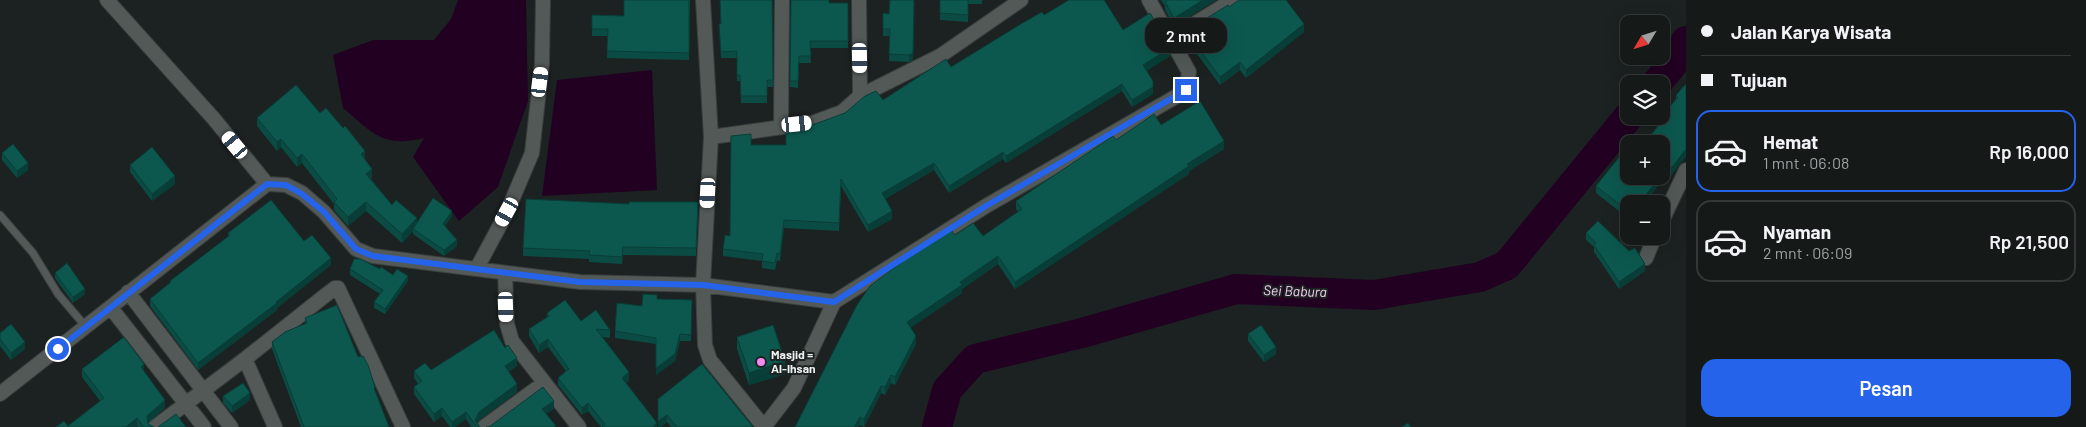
<!DOCTYPE html>
<html lang="id">
<head>
<meta charset="utf-8">
<style>
	body { margin:0; font-family:Barlow,sans-serif; background:#222726; color:#f1f3f6; height:100vh; display:flex; flex-direction:column; font-size:19px; white-space:nowrap }
	* { box-sizing:border-box; margin:0 }
	p { font-size:16px; color:#9da1a2 }
	.icon { flex:none; width:28px; height:28px; fill:none; stroke:currentColor; stroke-width:2; stroke-linecap:round; stroke-linejoin:round }
	.map { position:relative; flex:1; overflow:hidden }
	.drawer { display:flex; flex-direction:column; background:#151a19; width:400px }
	.drawer>* { flex:none }
	.hud { display:grid; align-content:center; height:110px; padding:0 15px; background:#151a19 }
	.needle { width:32px; rotate:232deg }
	.buttons { position:absolute; left:1620px; top:15px; display:grid; gap:10px }
	.buttons a { display:grid; place-items:center; width:50px; height:50px; border-radius:10px; background:#151a19; box-shadow:0 5px 20px #0002,0 0 0 1px #343838; font-size:25px }
	.end { position:absolute; width:22px; height:22px; margin:-11px; border:6px solid #2563eb; background:#fff; box-shadow:0 0 0 2px #fff }
	.from { border-radius:50% }
	.bubble { position:absolute; height:35px; border-radius:15px; background:#151a19; box-shadow:0 5px 20px #0002,0 0 0 1px #343838; font-size:16px; font-weight:600; line-height:35px; text-align:center }
	.car { position:absolute; width:15px; height:30px; margin:-15px -8px; border-radius:6px; box-shadow:0 0 4px 1px #0007; background:linear-gradient(#fff 24%,#345 0 40%,#fff 0 76%,#345 0 86%,#fff 0) }
	.hud b { display:flex; align-items:center; gap:18px; height:48px; font-size:19px }
	.hud b+b { border-top:1px solid #343838 }
	.hud i { width:12px; height:12px; background:#f1f3f6 }
	ul { padding:0; list-style:none }
	li { display:flex; align-items:center; gap:15px; height:82px; margin:0 10px 8px; padding:0 5px; border:2px solid #343838; border-radius:15px }
	li div { flex:1 }
	li b { display:block; font-size:19px }
	li em { font-style:normal; font-weight:600 }
	li.active { border-color:#2563eb }
	li>.icon { width:45px; height:45px; stroke-width:1.5 }
	.cta { display:flex; gap:10px; margin-top:auto; padding:10px 15px }
	.cta a { flex:1; height:58px; border-radius:15px; background:#2563eb; color:#fff; font-size:20px; font-weight:600; line-height:58px; text-align:center }
	main { display:flex; flex:1; min-height:0 }
	.map>svg:first-child { display:block }
	.water { fill:#202 }
	.lines { fill:none; stroke-linecap:round; stroke-linejoin:round }
	.river { stroke:#202; stroke-width:30 }
	.lane-casing { stroke:#3a3e3d; stroke-width:9 }
	.street-casing { stroke:#3a3e3d; stroke-width:16 }
	.lane { stroke:#525957; stroke-width:7 }
	.street { stroke:#525957; stroke-width:14 }
	.wall { fill:#0a4c43 }
	.shaded-wall { fill:#083e37 }
	.building { fill:#0c584e; stroke:#083e37 }
	.route { stroke:#2563eb; stroke-width:6 }
	.poi-dot { fill:#f489f0; stroke:#1c2221; stroke-width:2 }
	.labels { text-anchor:middle; stroke-width:4; stroke-linejoin:round; paint-order:stroke }
	.poi-label { font-size:12px; font-weight:bold; fill:#edf1f0; stroke:#1c2221; text-anchor:start }
	.water-label { font-size:14px; font-style:italic; fill:#f9cef6; stroke:#1c2221 }
</style>
</head>
<body>
<main>
<div class="map">
<svg width="1686" height="427" viewBox="0 0 1686 427">
	<rect width="100%" height="100%" fill="#1c2221"/>
	<path class="water" d="M458,0H526L528,101L498,187L459,221L413,157L424,138C382,148 373,133 343,108L333,55L373,40H434L451,19Z
		M652,70L657,190L542,196L557,80Z"/>
	<g class="lines">
		<path class="river" d="M1656,84L1672,65L1686,41
			M937,427L947,390L975,359L1082,333L1236,289L1374,295L1480,277L1507,265L1629,116"/>
		<g class="lane-casing">
			<path id="lane" d="M0,215L33,253L58,294L86,327"/>
		</g>
		<g class="street-casing">
			<path id="street" d="M107,0L214,119L267,184
				M703,0L711,137L703,285L705,345L710,360L764,427
				M859,0L860,96
				M1171,38L1233,0
				M781,126L782,0
				M711,137L812,123L842,112L860,96L940,56L1021,0
				M1661,223L1686,170
				M1646,258L1655,236
				M477,268L507,212L532,153L542,63L543,0
				M505,273L507,324L512,341L579,427
				M128,292L231,427
				M111,308L204,427
				M245,359L327,294L335,288H338L403,427
				M0,394L267,184L286,185L302,193L324,212L356,249L373,256L580,282L703,285L834,302L986,206L1177,96L1186,90L1189,72L1149,0
				M155,427L245,359L275,427
				M484,427L544,383
				M764,427L794,388L834,302"/>
		</g>
		<use href="#lane" class="lane"/>
		<use href="#street" class="street"/>
	</g>
	<path class="wall" d="M690,0L689,60L607,58L608,36H592V15L624,16Z
		M772,0L773,87H767V103H741L740,81H737V58H721L719,24Z
		M791,0L829,3H848V48H810L811,63H799L798,88L790,87Z
		M940,0H982V4H968V22L940,20Z
		M1161,0H1216L1174,26L1165,10V6Z
		M1229,7L1304,32L1246,78L1240,70L1220,85L1194,50V42L1210,31L1207,26V18Z
		M889,14L913,60L909,62L889,61L890,36H883V29Z
		M1044,15L1123,30L1170,56L1146,71L1153,94L1132,107L1122,91L1006,163L1003,159L949,193L934,170L885,199L892,219L868,232L841,186L839,231L784,228L780,261L777,260L775,270L762,268V261L723,256V249L730,236L751,145H786L815,124L883,100L951,67Z
		M1686,84V156L1669,178L1666,176L1629,204V219L1596,193V186L1629,163L1667,114V110L1676,99V95Z
		M320,113L365,159L372,177L371,179L392,205L417,223L452,216L445,226L457,246L444,256L413,234V231L402,243L366,211L348,226L334,210V204L302,163L297,167L281,147L277,151L257,126V118Z
		M1161,125L1224,149L1189,171V174L1015,289L998,264L962,289V293L910,328L916,344L895,385L891,383L885,395L881,393L864,427L860,425L858,427H795L955,235L983,236L1018,212L1016,209V201L1116,140Z
		M2,153L28,170L17,178L2,160Z
		M130,165L175,184L152,201L130,172Z
		M698,210L696,256L623,255L622,264L589,262V259L523,256V248Z
		M228,233L304,241L331,265L277,308V310L198,370L150,306V299L170,283V281L228,237Z
		M1586,233L1645,271L1619,289L1594,252V247L1586,240Z
		M350,269L393,275L408,281L385,314L374,308V302L380,294L350,275Z
		M55,273L85,294L73,303L55,278Z
		M657,299L692,300L691,341H680L675,361L656,375V344L615,338V331L642,306Z
		M547,313L581,321L610,330V338L603,337L629,380L626,383L657,427H601L588,411L582,415L558,385V378L566,371L548,347L539,353L529,336V329L547,317Z
		M305,318L358,357L375,392L389,427H301L272,349V342L305,324Z
		M0,333L25,349L11,360L0,346Z
		M1248,334L1276,354L1264,362L1248,341Z
		M737,337L785,374L749,385L737,349Z
		M505,348L517,366L508,372L517,392L479,420L477,423L480,427H471L466,419L455,427H450L442,416L434,422L414,394V387L418,384L414,378V371L431,370Z
		M82,369L144,372L165,408L148,423V424L154,427H138L137,426L135,427H56L68,426L100,401L82,377Z
		M223,396L250,400L232,413L223,403Z
		M658,399L753,427H671L667,422L661,427H658Z"/>
	<path class="shaded-wall" d="M915,0L913,60L909,62V55Z
		M1203,0H1216L1174,26V18Z
		M1304,24V32L1246,78V70Z
		M1170,48V56L1143,73V65Z
		M1240,62V70L1220,85V77Z
		M1122,84V91L1006,163V156Z
		M1153,87V94L1132,107V100Z
		M281,139V147L277,151V142Z
		M1224,141V149L1189,171V174L1015,289V282L1187,164Z
		M1686,149V156L1669,178V171Z
		M365,151V160L361,154Z
		M1003,152V159L949,193V186Z
		M302,154V163L297,167V158Z
		M28,163V170L17,178V171Z
		M934,163V170L882,201V193Z
		M372,169V177L366,182V174Z
		M1666,169V176L1644,204H1640Z
		M175,176V184L152,201V194Z
		M366,202V211L348,226V217Z
		M452,211V216L443,229V224Z
		M892,211V219L868,232V225Z
		M417,218V226L413,229V231L402,243V234Z
		M784,220V228L780,261V254Z
		M457,240V246L444,256V250Z
		M998,256V264L962,289V293L907,330V322L960,282Z
		M331,258V265L277,308V310L198,370V363Z
		M1645,264V271L1619,289V282Z
		M408,276V281L385,314V309Z
		M85,289V294L73,303V297Z
		M680,334V341L675,361L656,375V368Z
		M916,336V344L895,385V377Z
		M548,339V347L539,353V345Z
		M25,342V349L11,360V353Z
		M1276,347V354L1264,362V355Z
		M517,358V366L505,374V366Z
		M785,361V374L749,385V373Z
		M144,364V372L141,367Z
		M629,372V380L622,385V378Z
		M891,375V383L885,395V387Z
		M517,384V392L479,420L476,426L475,421L479,412Z
		M881,386V393L864,427V419Z
		M250,393V400L232,413V406Z
		M165,400V408L147,423V416Z
		M554,401V409L542,416V409Z
		M588,403V411L582,415V408Z
		M442,408V416L434,422V414Z
		M466,412V419L455,427H452V422Z
		M667,415V422L661,427H658V421Z
		M860,417V425L858,427H854Z
		M137,418V426L135,427H126Z
		M657,423V427H652Z"/>
	<path class="building" d="M624,0H689V53L607,51L608,29H592V15L624,16Z
		M720,0H772L773,80H767V96H741L740,75H737V51L721,52L719,24H721Z
		M791,0H829V3H848V41H810L811,56H799L798,81H790Z
		M890,0H914L913,53L909,55L889,54L890,29H883V13L889,14Z
		M940,0H968V15L940,13Z
		M1069,0H1104L1123,30L1150,13L1170,48L1143,65L1153,81V87L1132,100L1122,84L1006,156L1003,152L949,186L934,163L882,193L892,211L868,225L841,179L839,223L784,220L780,254L777,253L775,263L762,261L763,254L723,249L725,235L730,236L731,136L751,134V145H786V128L815,124L845,113L865,96L876,91L883,100L946,59L951,67L1021,24L1042,12L1044,15Z
		M1166,0H1203L1174,18L1165,2L1167,1Z
		M1239,0H1286L1304,24L1246,70L1240,62L1220,77L1194,42L1214,28L1207,18L1228,5L1229,7Z
		M1686,84V149L1669,171L1666,169L1661,175V144H1644L1669,112L1667,110L1678,97L1676,95Z
		M296,85L320,113L326,108L343,128L345,126L365,151L361,154L372,169L366,174L392,205L396,200L417,218L402,234L366,202L348,217L334,202L337,199L302,154L297,158L281,139L277,142L257,118Z
		M1200,101L1224,141L1187,164L1189,166L1015,282L998,256L960,282L962,285L907,322L916,336L895,377L891,375L885,387L881,386L864,419L860,417L854,427H795L857,305L870,286L906,259L951,230L955,235L973,223L983,236L1022,209L1016,201L1113,136L1116,140L1154,114L1161,125Z
		M13,144L28,163L17,171L2,153Z
		M152,147L175,176L152,194L130,165Z
		M1620,156L1629,163V176H1660L1640,203L1641,204H1629V212L1596,186Z
		M433,198L452,211L443,224L457,240L444,250L413,229Z
		M526,199L629,204V202H698L696,248L623,247L622,257L589,255L590,251L523,248Z
		M271,200L304,241L312,235L331,258L276,302L277,303L198,363L150,299L171,282L170,281L230,235L228,233Z
		M1598,221L1629,251L1635,248L1645,264L1619,282L1594,245L1596,243L1586,233Z
		M354,259H360L380,269L381,267L393,275L397,269L408,276L385,309L374,302L383,290L350,269Z
		M67,263L85,289L73,297L55,273Z
		M643,294L657,295V299L692,300L691,335L680,334L675,354L656,368V338L615,331L617,303L642,306Z
		M565,300L581,321L596,310L610,330L596,329L629,372L622,378L657,423L652,427H602L605,424L588,403L582,408L558,378L569,369L548,339L539,345L529,329L549,316L547,313Z
		M337,305L358,357L363,356L368,365L375,387L374,388L389,427H304L272,342L285,332L307,323L305,318Z
		M11,324L25,342L11,353L0,339V333Z
		M773,325L785,361L749,373L737,337Z
		M1261,325L1276,347L1264,355L1248,334Z
		M494,330L505,348L508,345L517,358L505,366L517,384L479,412L475,421L480,427H477L466,412L452,422L442,408L434,414L414,387L422,381L414,371L425,363L431,370Z
		M124,337L144,364L141,367L165,400L147,416L148,424L154,427H144L137,418L126,427H56L64,421L68,426L104,398L82,369Z
		M702,364L753,427H677L667,415L658,421V399Z
		M243,383L250,393L232,406L223,396Z
		M543,387L554,401L542,409L556,426L554,427H486H489Z
		M176,414L186,427H158Z
		M1408,423L1411,427H1402Z"/>
	<g class="lines">
		<path class="route" d="M58,349L267,184L286,185L302,194L324,212L356,249L373,256L580,282L703,285L834,302L986,206L1186,90"/>
	</g>
	<circle class="poi-dot" cx="761" cy="362" r="5"/>
	<g class="labels">
		<g class="poi-label">
			<text x="771" y="359">Masjid =<tspan x="771" dy="14">Al-Ihsan</tspan></text>
		</g>
		<g class="water-label">
			<text transform="translate(1295 291) rotate(2)" y="5">Sei Babura</text>
		</g>
	</g>
</svg>
<div class="buttons">
<a><svg class="needle" viewBox="-14 -14 28 28"><path d="M0-13l5 13h-10z" fill="#e53935"/><path d="M0 13l5-13h-10z" fill="#9da1a2"/></svg></a>
<a><svg class="icon" aria-label="layers" viewBox="0 0 24 24"><path d="M12 4l9 5-9 5-9-5zM3 14l9 5 9-5"/></svg></a>
<a>+</a>
<a>−</a>
</div>
<i class="end from" style="left:58px;top:349px"></i>
<i class="end" style="left:1186px;top:90px"></i>
<div class="bubble" style="left:1145px;top:18px;width:82px">2 mnt</div>
<i class="car" style="left:860px;top:58px;rotate:179deg"></i>
<i class="car" style="left:540px;top:82px;rotate:7deg"></i>
<i class="car" style="left:797px;top:124px;rotate:84deg"></i>
<i class="car" style="left:235px;top:145px;rotate:320deg"></i>
<i class="car" style="left:708px;top:193px;rotate:183deg"></i>
<i class="car" style="left:507px;top:212px;rotate:209deg"></i>
<i class="car" style="left:506px;top:307px;rotate:178deg"></i>
</div>
<section class="drawer">
<div class="hud">
<b><i class="from"></i>Jalan Karya Wisata</b>
<b><i></i>Tujuan</b>
</div>
<ul>
<li class="active"><svg class="icon" aria-label="car" viewBox="0 0 24 24"><path d="M5 17H2v-5l4-1 3-4h7l3 4 3 1v5h-3M9 17h6M6 11h13"/><circle cx="7" cy="17" r="2"/><circle cx="17" cy="17" r="2"/></svg><div><b>Hemat</b><p>1 mnt · 06:08</p></div><em>Rp 16,000</em></li>
<li><svg class="icon" aria-label="car" viewBox="0 0 24 24"><path d="M5 17H2v-5l4-1 3-4h7l3 4 3 1v5h-3M9 17h6M6 11h13"/><circle cx="7" cy="17" r="2"/><circle cx="17" cy="17" r="2"/></svg><div><b>Nyaman</b><p>2 mnt · 06:09</p></div><em>Rp 21,500</em></li>
</ul>
<div class="cta"><a>Pesan</a></div>
</section>
</main>
</body>
</html>
